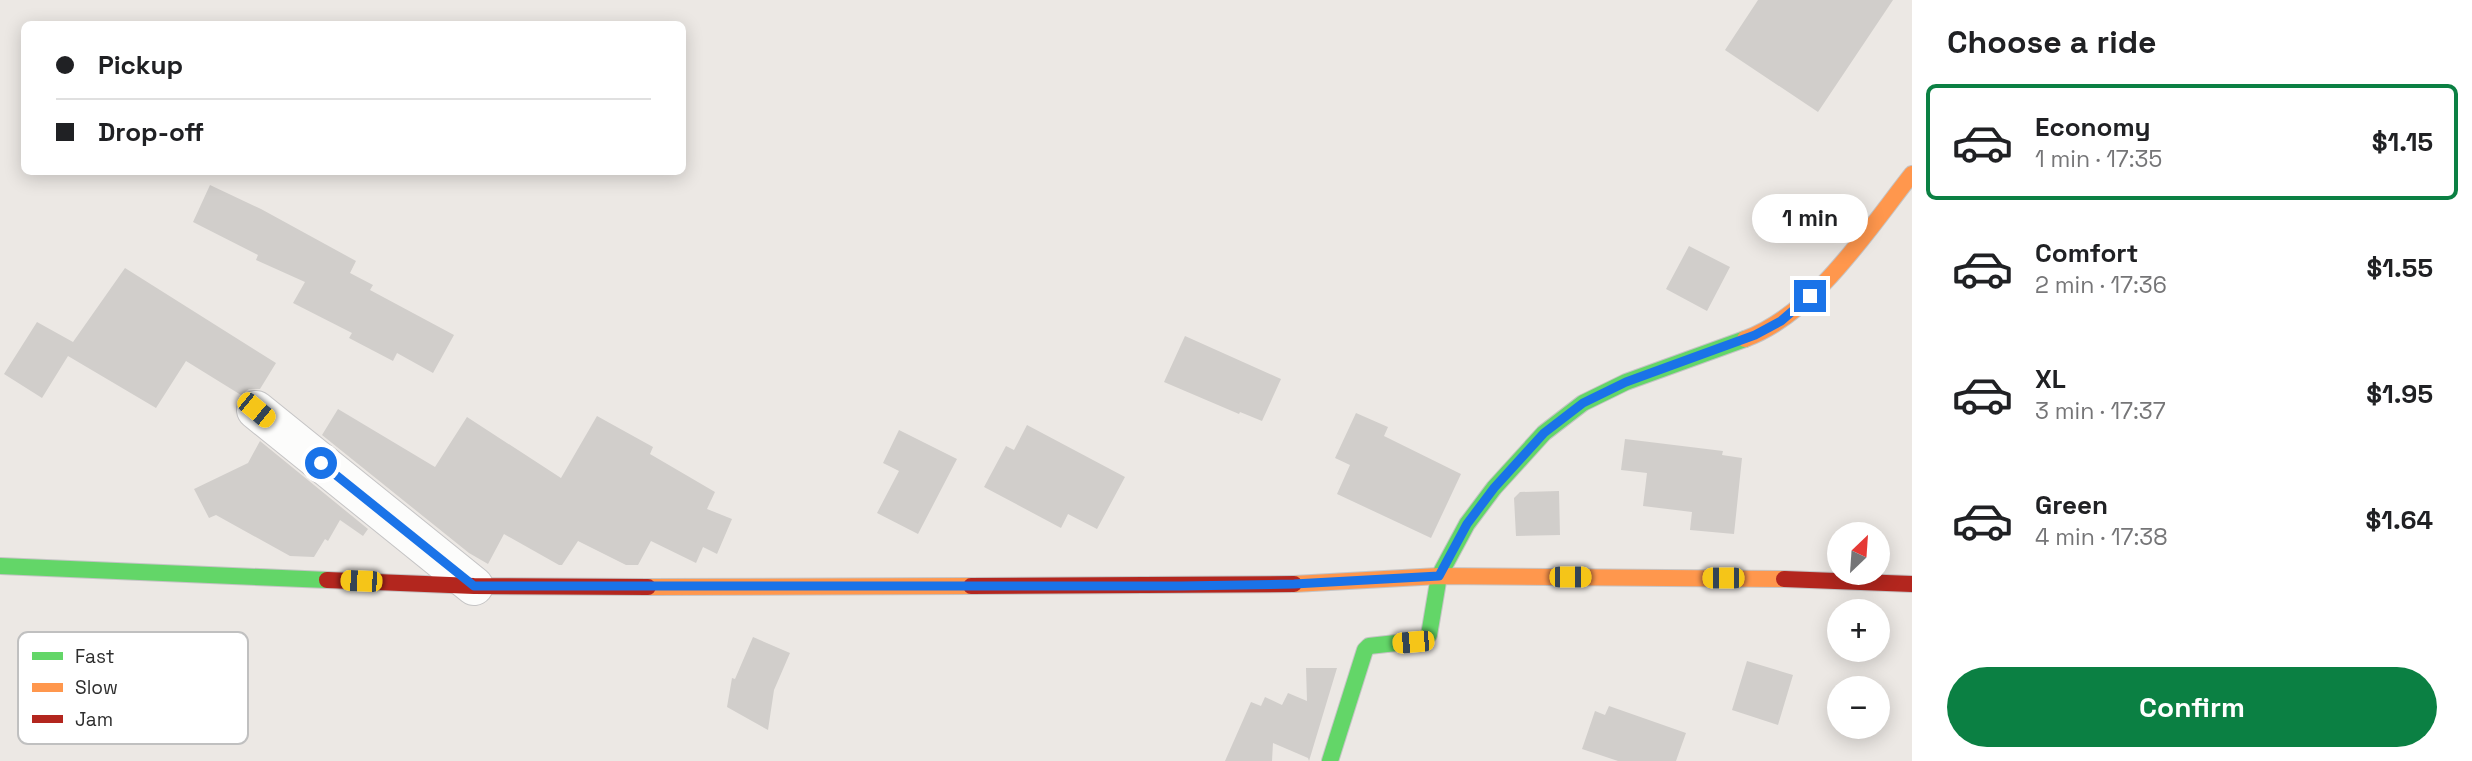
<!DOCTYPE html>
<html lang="en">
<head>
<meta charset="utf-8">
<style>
	body { margin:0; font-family:"Space Grotesk",sans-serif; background:#f6f6f6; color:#202124; height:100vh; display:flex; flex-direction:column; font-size:26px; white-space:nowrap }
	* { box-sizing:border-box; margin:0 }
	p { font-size:23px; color:#757577 }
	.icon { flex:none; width:38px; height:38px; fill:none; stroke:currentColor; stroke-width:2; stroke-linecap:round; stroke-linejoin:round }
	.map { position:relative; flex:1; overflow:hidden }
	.details { display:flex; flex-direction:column; background:#fff; width:560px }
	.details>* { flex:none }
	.hud { position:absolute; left:21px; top:21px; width:665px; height:154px; border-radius:10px; box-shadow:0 4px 18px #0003; display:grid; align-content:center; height:154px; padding:0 35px; background:#fff }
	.needle { width:46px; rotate:25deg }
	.fabs { position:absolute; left:1827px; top:522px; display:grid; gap:14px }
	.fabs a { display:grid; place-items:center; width:63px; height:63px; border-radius:50%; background:#fff; box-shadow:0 4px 18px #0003; font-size:35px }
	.end { position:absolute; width:32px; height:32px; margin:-16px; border:9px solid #1a73e8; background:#fff; box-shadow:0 0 0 4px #fff }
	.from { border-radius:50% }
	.bubble { position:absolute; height:49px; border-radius:24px; background:#fff; box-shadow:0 4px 18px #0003; font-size:23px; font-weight:600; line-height:49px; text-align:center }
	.car { position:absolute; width:21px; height:42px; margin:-21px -10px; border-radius:9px; box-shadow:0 0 5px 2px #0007; background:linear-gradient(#f5c518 24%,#345 0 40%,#f5c518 0 76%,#345 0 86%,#f5c518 0) }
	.hud b { display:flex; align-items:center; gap:24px; height:66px; font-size:26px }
	.hud b+b { border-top:2px solid #e0e0e0 }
	.hud i { width:18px; height:18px; background:#202124 }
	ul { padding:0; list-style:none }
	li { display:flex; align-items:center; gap:21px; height:116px; margin:0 14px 10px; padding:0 21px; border:4px solid transparent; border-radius:10px }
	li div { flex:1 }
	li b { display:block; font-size:26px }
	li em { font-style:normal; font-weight:600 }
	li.current { border-color:#0b8043 }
	li>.icon { width:63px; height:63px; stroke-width:1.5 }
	h2 { padding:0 35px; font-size:32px; line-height:84px }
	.primary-button { display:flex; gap:14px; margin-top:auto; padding:14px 35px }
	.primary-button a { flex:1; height:80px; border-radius:42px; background:#0b8043; color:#fff; font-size:28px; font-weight:600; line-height:80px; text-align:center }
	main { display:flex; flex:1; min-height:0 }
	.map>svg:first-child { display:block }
	.building { fill:#d1cecb }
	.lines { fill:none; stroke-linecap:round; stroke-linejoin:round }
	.street-casing { stroke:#c5c4c5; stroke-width:40 }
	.fast-casing { stroke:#c5c4c5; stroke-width:18 }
	.slow-casing { stroke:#c5c4c5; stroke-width:18 }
	.jam-casing { stroke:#c5c4c5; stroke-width:18 }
	.street { stroke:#fcfcfb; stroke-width:38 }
	.fast { stroke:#63d668; stroke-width:16 }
	.slow { stroke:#ff974d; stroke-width:16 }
	.jam { stroke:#b3261e; stroke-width:16 }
	.route { stroke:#1a73e8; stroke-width:9 }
	.key { fill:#fff; stroke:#c0c0c0; stroke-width:2 }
	.key-label { font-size:19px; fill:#2e2e2e }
</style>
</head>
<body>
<main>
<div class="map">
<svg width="1912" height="761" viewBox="0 0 1912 761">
	<rect width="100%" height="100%" fill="#ece8e4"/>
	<path class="building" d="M1758,0H1893L1818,112L1725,50Z
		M210,185L261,209L356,261L350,273L373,285L370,290L454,335L433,373L397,353L393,361L349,338L352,333L293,303L305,282L256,260L258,255L193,222Z
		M1689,246L1730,267L1707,311L1666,289Z
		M125,268L276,363L260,389H249L241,395L186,361L156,408L68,356L42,398L4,374L37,322L73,342Z
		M1185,336L1281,379L1262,421L1240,412L1239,414L1164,382Z
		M338,409L435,467L467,417L561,478L597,416L653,447L650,454L715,492L707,509L732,519L717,554L703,547L696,563L651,541L638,565H626L578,541L562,565H559L504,534L488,564L469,553L322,435Z
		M1356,413L1388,427L1384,436L1461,474L1431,538L1337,494L1350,465L1335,458Z
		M1027,425L1125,477L1097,529L1068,514L1061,528L984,487L1006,446L1014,450Z
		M899,430L957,459L918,534L877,513L899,471L883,463Z
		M1625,439L1723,451L1722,455L1742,458L1734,534L1690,530L1692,512L1643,506L1647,473L1621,470Z
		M260,441L368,529L363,536L340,520L328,541L325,539L314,557L290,556L216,515L209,518L194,489L248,463Z
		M1559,491L1560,535L1516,536L1514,498L1520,492Z
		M753,637L790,653L774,690L768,730L727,707L732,678L735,679Z
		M1747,661L1793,675L1778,725L1732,710Z
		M1306,668H1337L1309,761L1308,758L1273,743L1272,761H1225L1251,702L1261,706L1265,697L1282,705L1288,693L1307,701Z
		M1609,706L1686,733L1676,761H1618L1582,749L1595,711L1605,715Z"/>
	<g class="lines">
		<g class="street-casing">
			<path id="street" d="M256,410L474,586"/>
		</g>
		<g class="fast-casing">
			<path id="fast" d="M0,566L327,580
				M1330,761L1365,650L1369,646L1423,640L1429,635L1439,576L1467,524L1494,488L1544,433L1583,403L1626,382L1745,339"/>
		</g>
		<g class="slow-casing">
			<path id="slow" d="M1745,339C1815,313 1867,231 1912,174
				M1294,584L1439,576L1784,579
				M648,587L971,586"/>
		</g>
		<g class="jam-casing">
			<path id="jam" d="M1784,579L1912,584
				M327,580L474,586L648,587
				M971,586L1294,584"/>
		</g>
		<use href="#street" class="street"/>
		<use href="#fast" class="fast"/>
		<use href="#slow" class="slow"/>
		<use href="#jam" class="jam"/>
	</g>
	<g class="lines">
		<path class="route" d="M321,463L474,586H1181L1294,584L1439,576L1467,524L1494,488L1544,433L1583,403L1626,382L1755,335L1781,321L1810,296"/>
	</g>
	<rect x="18" y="632" width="230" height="112" rx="10" class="key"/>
	<rect x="32" y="652" width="31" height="8" fill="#63d668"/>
	<rect x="32" y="683" width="31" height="9" fill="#ff974d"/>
	<rect x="32" y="715" width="31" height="8" fill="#b3261e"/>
	<g class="key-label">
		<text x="75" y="663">Fast</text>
		<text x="75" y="694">Slow</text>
		<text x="75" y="726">Jam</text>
	</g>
</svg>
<div class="fabs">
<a><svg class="needle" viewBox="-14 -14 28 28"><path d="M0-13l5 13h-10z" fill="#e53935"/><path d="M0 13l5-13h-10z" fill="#757577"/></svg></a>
<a>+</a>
<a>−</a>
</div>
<i class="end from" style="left:321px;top:463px"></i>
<i class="end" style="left:1810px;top:296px"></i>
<div class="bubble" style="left:1752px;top:194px;width:116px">1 min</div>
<i class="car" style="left:256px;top:410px;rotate:129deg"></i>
<i class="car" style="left:1570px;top:577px;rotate:90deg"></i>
<i class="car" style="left:1723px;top:578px;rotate:270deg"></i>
<i class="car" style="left:361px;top:581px;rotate:272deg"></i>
<i class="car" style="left:1413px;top:642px;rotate:265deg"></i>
<div class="hud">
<b><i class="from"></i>Pickup</b>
<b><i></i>Drop-off</b>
</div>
</div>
<section class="details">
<h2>Choose a ride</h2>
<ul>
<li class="current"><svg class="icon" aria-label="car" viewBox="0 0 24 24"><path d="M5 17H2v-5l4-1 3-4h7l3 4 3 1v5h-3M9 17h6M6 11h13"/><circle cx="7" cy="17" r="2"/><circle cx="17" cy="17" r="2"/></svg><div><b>Economy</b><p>1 min · 17:35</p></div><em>$1.15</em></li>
<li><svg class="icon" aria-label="car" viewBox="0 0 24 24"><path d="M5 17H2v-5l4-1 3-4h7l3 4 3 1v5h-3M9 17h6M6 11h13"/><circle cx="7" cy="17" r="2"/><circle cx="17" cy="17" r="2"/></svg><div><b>Comfort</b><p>2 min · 17:36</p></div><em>$1.55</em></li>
<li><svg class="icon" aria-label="car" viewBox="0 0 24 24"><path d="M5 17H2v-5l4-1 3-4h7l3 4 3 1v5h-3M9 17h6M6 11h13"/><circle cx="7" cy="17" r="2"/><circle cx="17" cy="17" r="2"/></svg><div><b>XL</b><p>3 min · 17:37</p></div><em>$1.95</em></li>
<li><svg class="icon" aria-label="car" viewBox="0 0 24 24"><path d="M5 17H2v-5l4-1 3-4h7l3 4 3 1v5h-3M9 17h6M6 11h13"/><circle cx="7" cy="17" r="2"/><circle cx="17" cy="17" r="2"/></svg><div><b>Green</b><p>4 min · 17:38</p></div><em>$1.64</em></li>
</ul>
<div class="primary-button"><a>Confirm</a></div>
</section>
</main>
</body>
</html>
